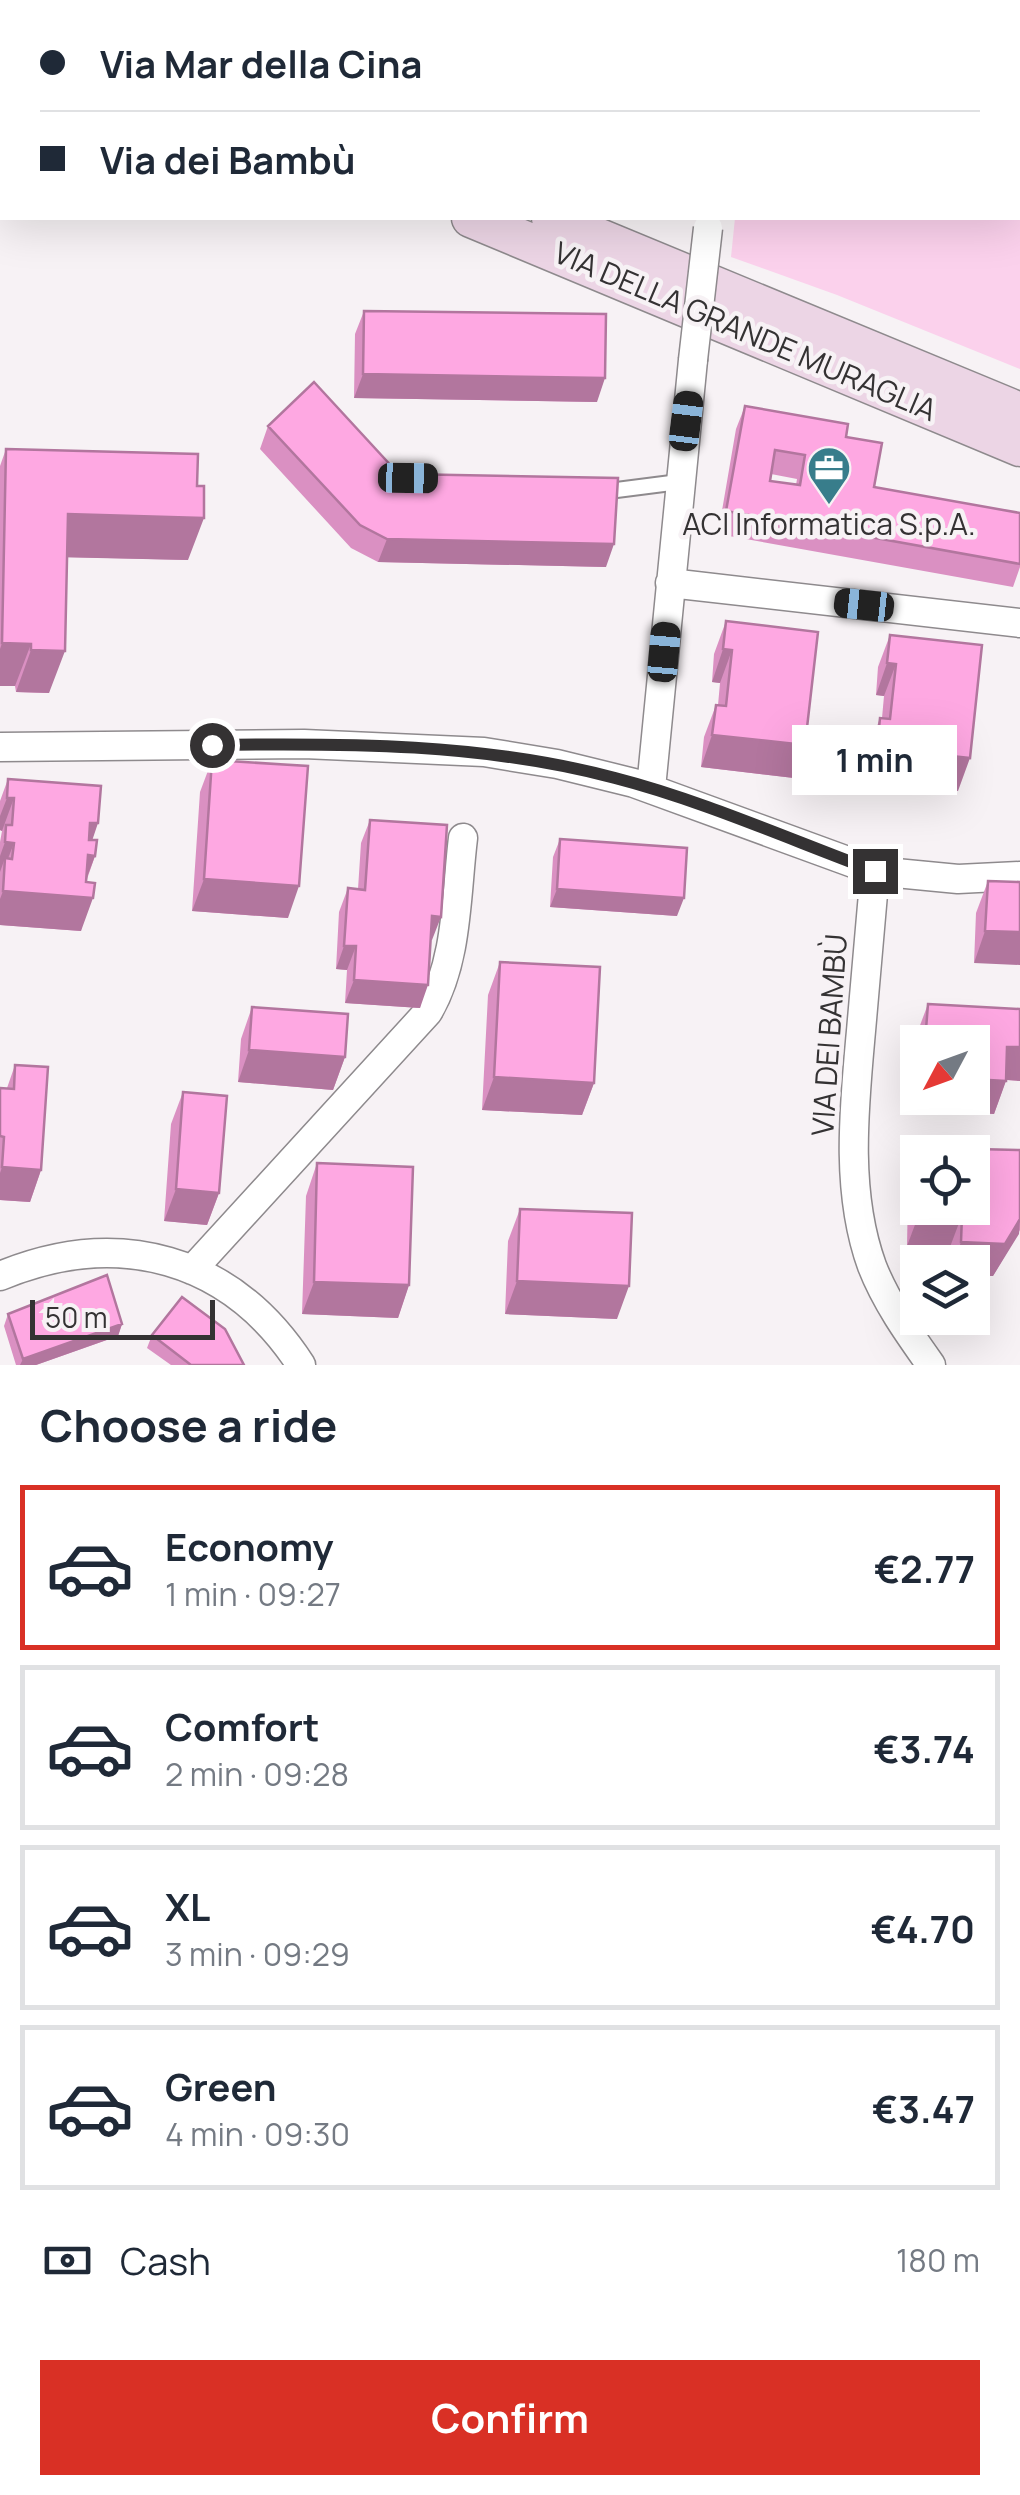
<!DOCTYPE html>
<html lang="en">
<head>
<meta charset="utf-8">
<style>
	body { margin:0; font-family:Manrope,sans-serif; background:#f6f6f7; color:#1f2937; height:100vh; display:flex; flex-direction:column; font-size:38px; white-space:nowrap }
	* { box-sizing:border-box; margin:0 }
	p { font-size:32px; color:#747a83 }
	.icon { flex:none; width:55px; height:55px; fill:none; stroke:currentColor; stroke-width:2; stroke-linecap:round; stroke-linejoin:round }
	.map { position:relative; height:1365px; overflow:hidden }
	.details { display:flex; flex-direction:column; background:#fff; flex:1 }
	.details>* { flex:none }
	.hud { position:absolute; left:0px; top:0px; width:1020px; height:220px; box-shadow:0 10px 40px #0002; display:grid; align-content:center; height:220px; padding:0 40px; background:#fff }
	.needle { width:65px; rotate:229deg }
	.controls { position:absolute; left:900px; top:1025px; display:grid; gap:20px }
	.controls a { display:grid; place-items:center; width:90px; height:90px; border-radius:0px; background:#fff; box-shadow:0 10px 40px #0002; font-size:50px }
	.scale { position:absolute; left:30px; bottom:25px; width:185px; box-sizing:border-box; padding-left:10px; border:5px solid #343233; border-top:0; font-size:28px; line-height:35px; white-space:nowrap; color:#343233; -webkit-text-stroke:8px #f7f2f5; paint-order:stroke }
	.end { position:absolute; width:45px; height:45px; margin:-22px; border:12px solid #343233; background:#fff; box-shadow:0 0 0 5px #fff }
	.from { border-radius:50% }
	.bubble { position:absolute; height:70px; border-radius:0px; background:#fff; box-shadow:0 10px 40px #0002; font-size:32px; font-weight:700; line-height:70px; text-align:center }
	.car { position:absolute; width:30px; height:60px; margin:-30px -15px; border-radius:12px; box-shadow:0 0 8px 2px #0007; background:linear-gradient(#222 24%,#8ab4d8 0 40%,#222 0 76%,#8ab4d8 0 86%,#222 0) }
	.hud b { display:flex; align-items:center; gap:35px; height:95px; font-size:38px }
	.hud b+b { border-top:2px solid #e0e1e3 }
	.hud i { width:25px; height:25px; background:#1f2937 }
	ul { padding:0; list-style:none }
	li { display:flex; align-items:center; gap:30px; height:165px; margin:0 20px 15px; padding:0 20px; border:5px solid #e0e1e3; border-radius:0px }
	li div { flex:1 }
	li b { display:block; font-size:38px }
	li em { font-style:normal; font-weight:700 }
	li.active { border-color:#d93025 }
	li>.icon { width:90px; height:90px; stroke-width:1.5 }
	h2 { padding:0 40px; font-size:45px; line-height:120px }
	.pay { display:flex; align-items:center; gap:25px; height:110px; padding:0 40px; font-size:38px }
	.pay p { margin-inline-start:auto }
	.primary-button { display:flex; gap:20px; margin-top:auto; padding:20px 40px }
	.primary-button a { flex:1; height:115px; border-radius:0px; background:#d93025; color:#fff; font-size:40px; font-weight:700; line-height:115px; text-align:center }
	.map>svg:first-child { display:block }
	.green { fill:#fbd1ec }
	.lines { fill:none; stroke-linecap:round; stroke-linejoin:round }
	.lane-casing { stroke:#8e8a8d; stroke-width:18 }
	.street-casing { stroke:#8e8a8d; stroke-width:31 }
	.secondary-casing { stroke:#8e8a8d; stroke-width:41 }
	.lane { stroke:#fff; stroke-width:14 }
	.street { stroke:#fff; stroke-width:28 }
	.secondary { stroke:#ecd5e5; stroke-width:38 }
	.street-bridge-casing { stroke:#8e8a8d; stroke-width:31; stroke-linecap:butt }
	.street-bridge { stroke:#fff; stroke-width:28 }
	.wall { fill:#da90c2; fill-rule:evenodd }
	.shaded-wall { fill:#b2769e }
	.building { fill:#fea8e2; stroke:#b2769e; stroke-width:2.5; fill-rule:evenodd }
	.route { stroke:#343233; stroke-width:12 }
	.labels { text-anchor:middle; stroke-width:9; stroke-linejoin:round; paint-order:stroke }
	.street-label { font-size:30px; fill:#343233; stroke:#f7f2f5 }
	.poi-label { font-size:30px; fill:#343233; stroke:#f7f2f5 }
</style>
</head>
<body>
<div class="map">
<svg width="1020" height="1365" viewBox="0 0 1020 1365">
	<rect width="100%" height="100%" fill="#f7f2f5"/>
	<path class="green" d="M0,0H526L527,2H2L0,94Z
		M923,0H1020V369L837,295L731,257L735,218H1018V2H919Z"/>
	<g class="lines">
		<g class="lane-casing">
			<path id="lane" d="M551,2L552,0
				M601,492L679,482"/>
		</g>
		<g class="street-casing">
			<path id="street" d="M665,0L666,2
				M670,583L1020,623
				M0,747L304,744L484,752L557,764L634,783L875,871C870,924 866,978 861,1031C854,1108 845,1192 872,1266C886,1302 909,1334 931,1365
				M651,788L693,360
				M875,871L958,879L1020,876
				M192,1270L428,1012C458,961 456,895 463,838
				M0,1276C118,1227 231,1257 301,1365"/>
		</g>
		<g class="secondary-casing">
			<path id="secondary" d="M0,120H2
				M0,150H2
				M471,218L1020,447
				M551,218L1020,412"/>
		</g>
		<use href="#lane" class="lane"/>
		<use href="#street" class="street"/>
		<use href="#secondary" class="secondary"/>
		<g class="street-bridge-casing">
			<path id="street-bridge" d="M693,360L708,228"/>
		</g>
		<use href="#street-bridge" class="street-bridge"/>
	</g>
	<path class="wall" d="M364,311L597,402L354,398L355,334Z
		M745,406L846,437L874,487L1020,513V567L1013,587L718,534L736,429ZM771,474L797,479L796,485L770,481Z
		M268,426L396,471L606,567L378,562L351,548L260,449Z
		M6,449L188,560L67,557L49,693L16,692L15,686H0V466Z
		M726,621L794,778L701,767L704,737L716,705H718L720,683L712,682L714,654Z
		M890,635L958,791L865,781L868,751L880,718H882L884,696L876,695L878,667Z
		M212,760L288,918L192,911L200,792Z
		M8,779L92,840L95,856L86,882L81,931L0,925V842L2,831L0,830V801Z
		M370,820L432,940H431L420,1008L345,1003L347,970L336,969L339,912L348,888L358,889L361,843Z
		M560,839L677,916L550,907L553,857Z
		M988,881L1020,882L974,963L976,913Z
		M500,962L594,1083L582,1115L482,1110L488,995Z
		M928,1004L1020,1009V1081L1006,1080L994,1114L949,1111V1098H972V1042H918V1080L913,1079L916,1036Z
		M252,1007L345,1057L333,1090L238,1082L241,1039Z
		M15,1065L41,1170L30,1202L0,1200V1088H7Z
		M183,1092L219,1193L207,1225L164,1221L171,1124Z
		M976,1149L1020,1150V1230L993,1276L972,1262H949L950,1247L907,1246L908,1192L918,1166V1208H972V1158Z
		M317,1163L409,1285L398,1318L302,1314L306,1196Z
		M520,1209L617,1319L505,1314L508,1241Z
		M8,1314L122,1324L118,1336L36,1365H16L4,1326Z
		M152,1335L244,1365H171L147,1348Z"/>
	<path class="shaded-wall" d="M363,374L605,378L597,402L354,398Z
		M68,514L204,518L188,560L52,557Z
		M387,539L614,544L606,567L378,562Z
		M2,643L31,644L15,686H0V649Z
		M723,649L732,650L720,683L712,682Z
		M31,650L65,651L49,693L16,692Z
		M887,663L896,664L884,696L876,695Z
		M712,735L805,745L794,778L701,767Z
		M877,748L970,758L958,791L865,781Z
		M7,798H14L2,831L0,830V816Z
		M90,823H98L87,856Z
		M5,842L14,843L4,869L5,858L0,872V856Z
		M88,855L95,856L83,888Z
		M204,879L299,886L288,918L192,911Z
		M557,889L684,898L677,916L550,907Z
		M3,891L93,898L81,931L0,925V899Z
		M432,916L441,917L432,940H424Z
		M985,931L1020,932V965L974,963Z
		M344,946H356L347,970L336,969Z
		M354,980L428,985L420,1008L345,1003Z
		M1007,1047H1020V1081L996,1079Z
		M249,1050L345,1057L333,1090L238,1082Z
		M494,1077L594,1083L582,1115L482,1110Z
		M972,1079L1006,1081L994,1114L949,1111L954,1098H972Z
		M2,1167L41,1170L30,1202L0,1200V1173Z
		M176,1189L219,1193L207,1225L164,1221Z
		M919,1214L962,1215L950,1247L907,1246Z
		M1020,1219L1019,1234L993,1276H972V1262H954L961,1242Z
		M517,1281L629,1286L617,1319L505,1314Z
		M314,1282L409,1285L398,1318L302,1314Z
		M122,1324L118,1336L36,1365H20L23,1359Z"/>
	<path class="building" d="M364,311L606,314L605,378L363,374Z
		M314,382L396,471L402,474L618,478L614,544L387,539L360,525L268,426Z
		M745,406L848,424L846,437L882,443L874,487L1020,513V564L726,511ZM775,450L805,455L800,485L770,481Z
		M6,449L198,454L197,486H204V518L68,514L65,651L31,650V644L2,643Z
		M726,621L818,632L805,745L712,735L716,705L726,706L732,650L723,649Z
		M890,635L982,645L970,758L877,748L880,718L890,719L896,664L887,663Z
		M212,760L308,766L299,886L204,879Z
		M8,779L101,786L98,823H90L89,840H97L95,856L88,855L86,882L95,883L93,898L3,891L5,858L12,859L14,843L5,842L6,825H12L14,798H7Z
		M370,820L447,825L441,917L432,916L428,985L354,980L356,946H344L348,888L365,890Z
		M560,839L687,848L684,898L557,889Z
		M988,881L1020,882V932L985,931Z
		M500,962L600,967L594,1083L494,1077Z
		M928,1004L1020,1009V1047H1007L1006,1081L972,1079V1042H925Z
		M252,1007L348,1014L345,1057L249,1050Z
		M15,1065L48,1067L41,1170L2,1167L4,1137L0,1136V1088L14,1089Z
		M183,1092L227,1096L219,1193L176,1189Z
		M976,1149L1020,1150V1219L1005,1244L961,1242L962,1215L919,1214V1208H972V1160H976Z
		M317,1163L413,1167L409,1285L314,1282Z
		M520,1209L632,1213L629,1286L517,1281Z
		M107,1275L122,1324L23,1359L8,1314Z
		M182,1297L225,1329L244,1365H191L152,1335Z"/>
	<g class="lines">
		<path class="route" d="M212,745C347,743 483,743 615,778C701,800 791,840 875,871"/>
	</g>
	<defs>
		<g id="office-pin" transform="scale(2.25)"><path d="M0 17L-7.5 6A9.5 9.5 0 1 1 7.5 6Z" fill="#387d8b" stroke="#f7f2f5"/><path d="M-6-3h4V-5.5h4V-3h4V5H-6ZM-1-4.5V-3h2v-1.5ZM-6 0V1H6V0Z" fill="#fff"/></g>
	</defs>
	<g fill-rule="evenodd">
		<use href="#office-pin" x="829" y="468"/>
	</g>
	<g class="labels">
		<g class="street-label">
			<text transform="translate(745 332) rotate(23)" y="10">VIA DELLA GRANDE MURAGLIA</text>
			<text transform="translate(830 1035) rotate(-86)" y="10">VIA DEI BAMBÙ</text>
		</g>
		<g class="poi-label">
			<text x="829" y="535">ACI Informatica S.p.A.</text>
		</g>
	</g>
</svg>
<div class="controls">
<a><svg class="needle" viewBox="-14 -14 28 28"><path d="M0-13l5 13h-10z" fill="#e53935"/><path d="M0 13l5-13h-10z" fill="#747a83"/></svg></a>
<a><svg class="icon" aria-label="locate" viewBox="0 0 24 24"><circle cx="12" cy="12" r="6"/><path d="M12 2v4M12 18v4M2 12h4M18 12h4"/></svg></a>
<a><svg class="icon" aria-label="layers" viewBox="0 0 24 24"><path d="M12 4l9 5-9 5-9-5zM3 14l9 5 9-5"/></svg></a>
</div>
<div class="scale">50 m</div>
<i class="end from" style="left:212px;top:745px"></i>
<i class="end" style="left:875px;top:871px"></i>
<div class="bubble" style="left:792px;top:725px;width:165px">1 min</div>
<i class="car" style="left:686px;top:421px;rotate:7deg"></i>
<i class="car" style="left:408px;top:478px;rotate:91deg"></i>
<i class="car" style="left:864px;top:605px;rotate:276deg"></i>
<i class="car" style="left:664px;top:652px;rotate:5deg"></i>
<div class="hud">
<b><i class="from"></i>Via Mar della Cina</b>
<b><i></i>Via dei Bambù</b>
</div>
</div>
<section class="details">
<h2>Choose a ride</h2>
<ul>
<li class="active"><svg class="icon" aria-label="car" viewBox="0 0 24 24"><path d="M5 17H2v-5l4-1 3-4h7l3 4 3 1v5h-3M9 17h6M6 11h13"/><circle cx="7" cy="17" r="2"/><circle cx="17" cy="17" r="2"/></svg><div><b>Economy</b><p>1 min · 09:27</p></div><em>€2.77</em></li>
<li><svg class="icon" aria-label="car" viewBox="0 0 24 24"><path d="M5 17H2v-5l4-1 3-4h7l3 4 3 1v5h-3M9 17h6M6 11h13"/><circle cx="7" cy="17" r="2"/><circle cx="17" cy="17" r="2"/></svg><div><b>Comfort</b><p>2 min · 09:28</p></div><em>€3.74</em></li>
<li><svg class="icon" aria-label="car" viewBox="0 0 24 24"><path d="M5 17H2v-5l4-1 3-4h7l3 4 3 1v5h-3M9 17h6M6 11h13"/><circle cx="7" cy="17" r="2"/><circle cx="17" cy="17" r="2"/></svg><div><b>XL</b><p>3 min · 09:29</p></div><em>€4.70</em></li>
<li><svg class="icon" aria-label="car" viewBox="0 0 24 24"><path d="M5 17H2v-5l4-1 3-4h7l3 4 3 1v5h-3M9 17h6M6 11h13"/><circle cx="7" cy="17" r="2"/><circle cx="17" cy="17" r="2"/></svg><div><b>Green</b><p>4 min · 09:30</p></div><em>€3.47</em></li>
</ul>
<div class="pay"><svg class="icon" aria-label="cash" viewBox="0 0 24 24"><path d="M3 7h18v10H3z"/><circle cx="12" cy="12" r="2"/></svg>Cash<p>180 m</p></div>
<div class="primary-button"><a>Confirm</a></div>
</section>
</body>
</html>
